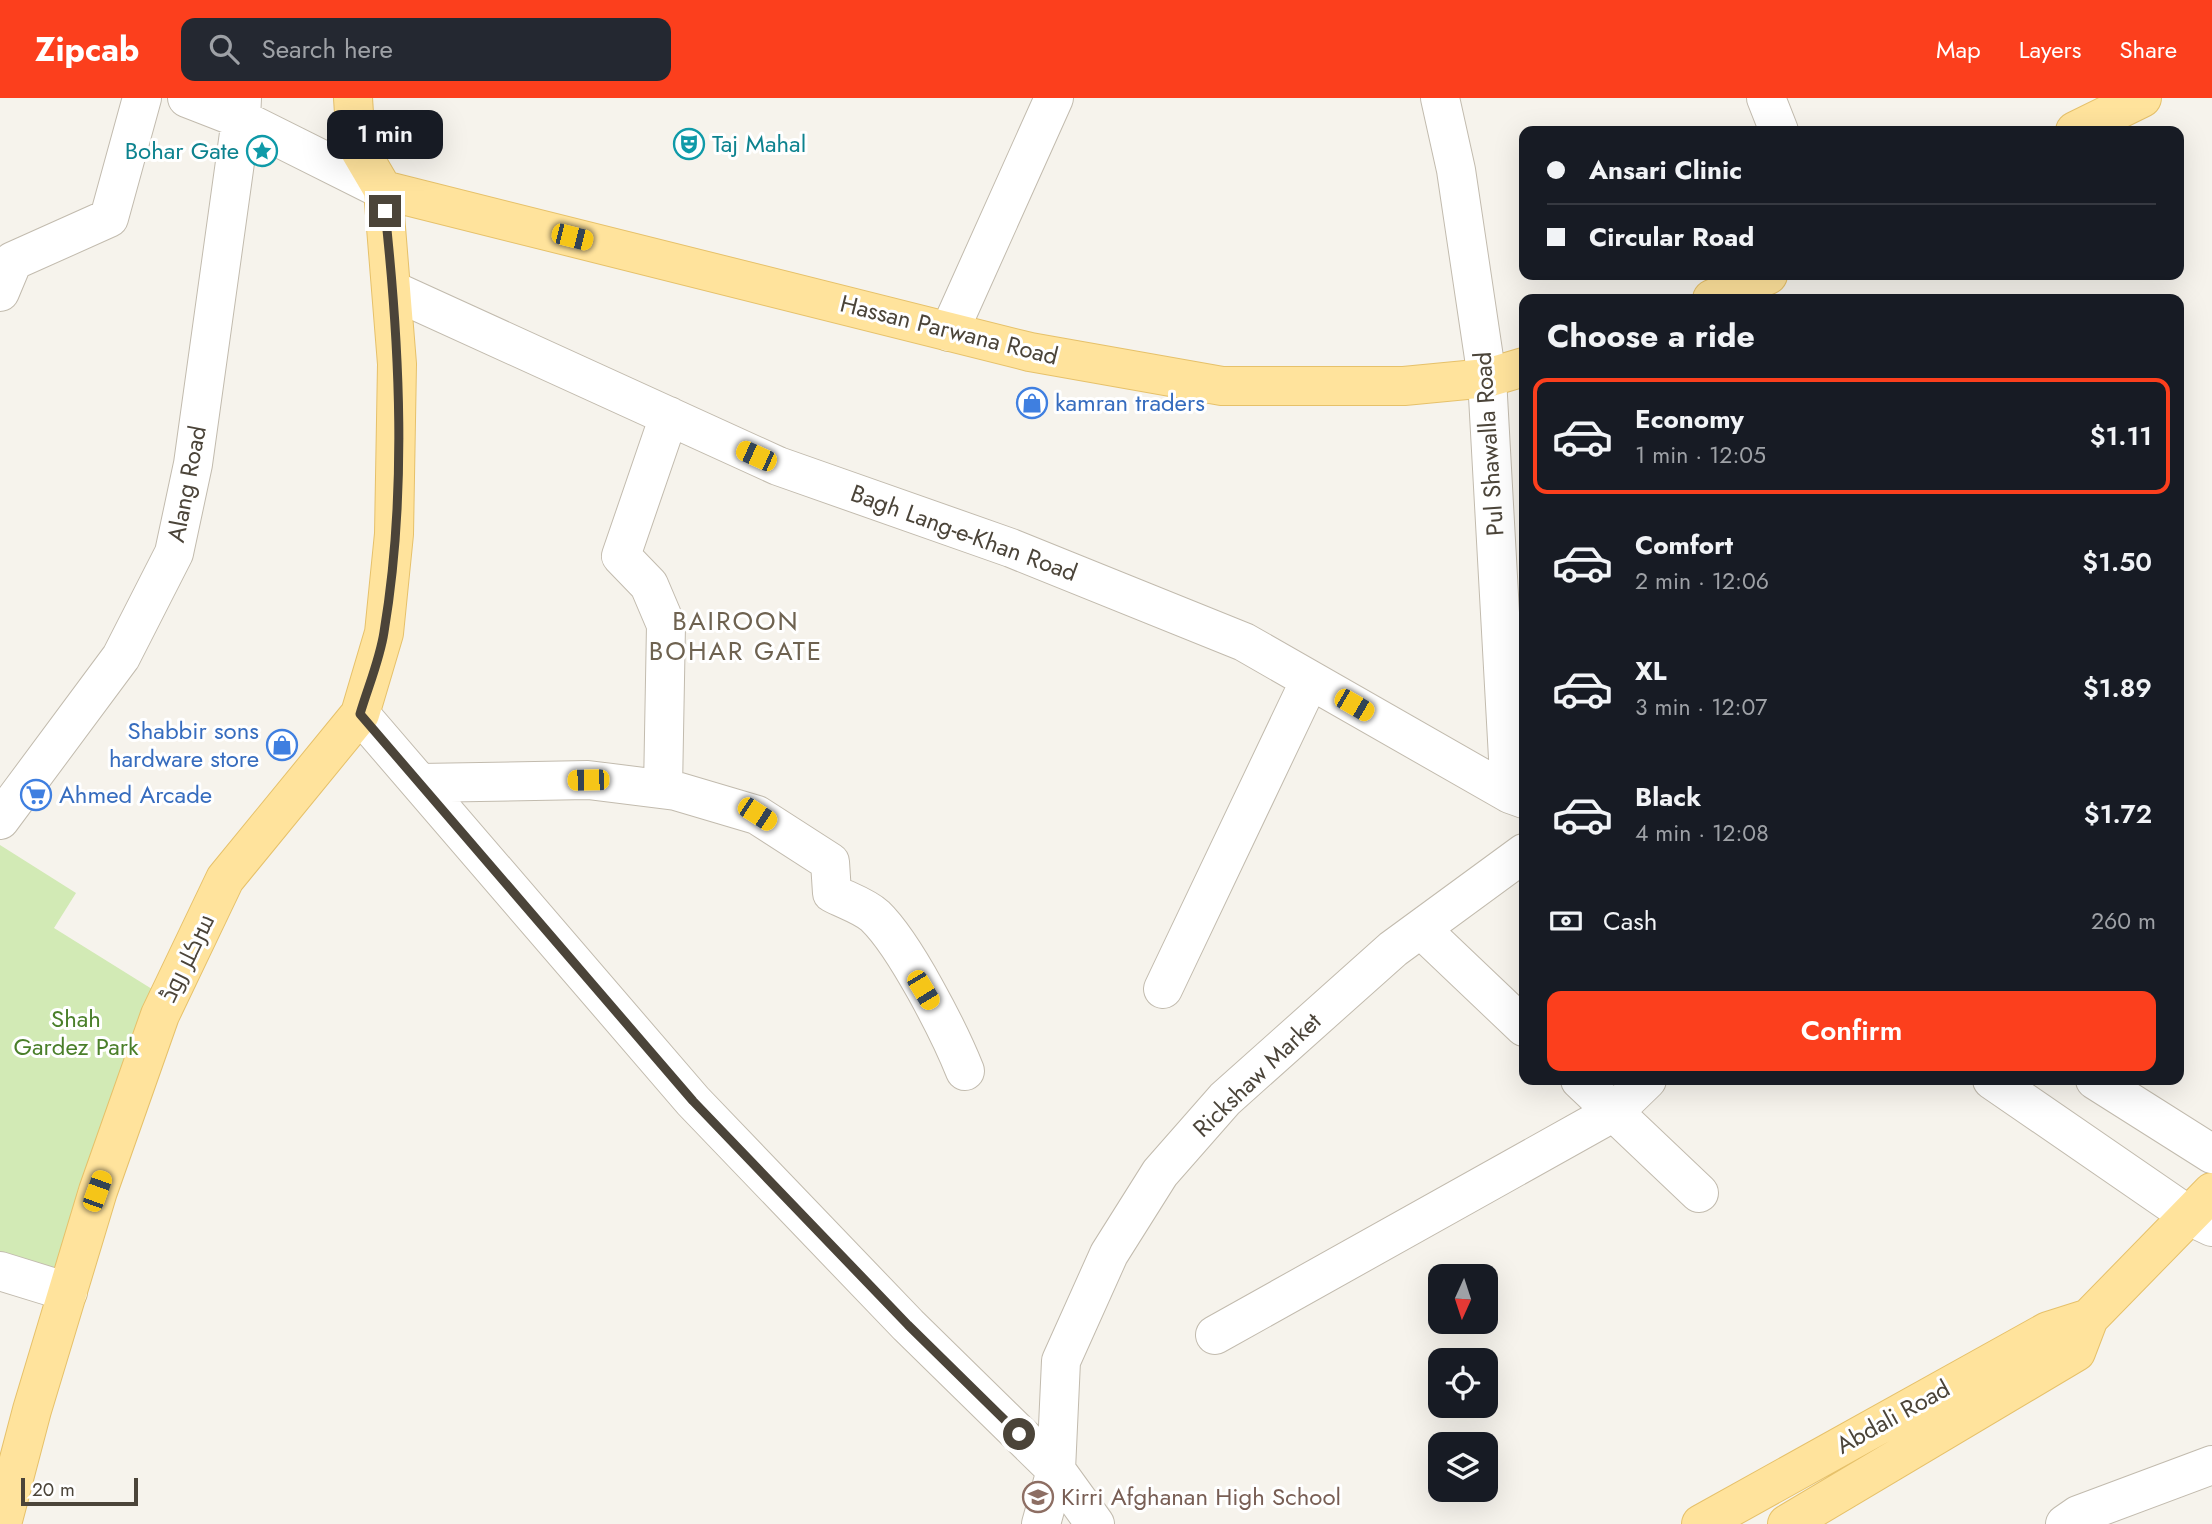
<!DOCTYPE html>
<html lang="en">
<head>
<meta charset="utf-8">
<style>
	body { margin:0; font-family:Jost,Cairo,sans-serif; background:#242831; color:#f1f3f6; height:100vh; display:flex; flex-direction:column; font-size:26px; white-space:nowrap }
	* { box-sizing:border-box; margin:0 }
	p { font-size:23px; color:#9ea1a6 }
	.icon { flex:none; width:38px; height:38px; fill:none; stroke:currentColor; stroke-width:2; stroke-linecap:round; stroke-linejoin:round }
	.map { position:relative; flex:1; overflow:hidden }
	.panel { position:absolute; left:1519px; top:196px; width:665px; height:791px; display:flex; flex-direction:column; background:#171b24; border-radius:14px; box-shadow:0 7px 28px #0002 }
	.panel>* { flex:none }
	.hud { position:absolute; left:1519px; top:28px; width:665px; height:154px; border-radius:14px; box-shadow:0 7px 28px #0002; display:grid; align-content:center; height:154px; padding:0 28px; background:#171b24 }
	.needle { width:46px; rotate:183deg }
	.fabs { position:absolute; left:1428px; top:1166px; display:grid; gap:14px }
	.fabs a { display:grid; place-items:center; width:70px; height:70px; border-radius:14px; background:#171b24; box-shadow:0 7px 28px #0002; font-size:35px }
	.scale { position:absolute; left:21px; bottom:18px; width:117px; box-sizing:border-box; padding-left:7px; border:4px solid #4b4439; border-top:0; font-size:19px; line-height:24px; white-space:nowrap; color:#4b4439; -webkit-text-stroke:5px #fff; paint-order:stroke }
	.end { position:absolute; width:32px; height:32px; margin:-16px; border:9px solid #4b4439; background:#fff; box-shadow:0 0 0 4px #fff }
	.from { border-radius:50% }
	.bubble { position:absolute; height:49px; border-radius:14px; background:#171b24; box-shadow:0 7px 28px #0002; font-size:23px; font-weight:600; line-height:49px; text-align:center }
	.car { position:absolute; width:21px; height:42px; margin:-21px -10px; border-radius:9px; box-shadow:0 0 5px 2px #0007; background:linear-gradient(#f5c518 24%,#345 0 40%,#f5c518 0 76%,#345 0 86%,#f5c518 0) }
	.hud b { display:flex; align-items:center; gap:24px; height:66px; font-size:26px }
	.hud b+b { border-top:2px solid #363941 }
	.hud i { width:18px; height:18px; background:#f1f3f6 }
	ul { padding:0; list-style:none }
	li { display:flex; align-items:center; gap:21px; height:116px; margin:0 14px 10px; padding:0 14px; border:4px solid transparent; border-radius:14px }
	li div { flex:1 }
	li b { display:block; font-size:26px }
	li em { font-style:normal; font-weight:600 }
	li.current { border-color:#fc3f1d }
	li>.icon { width:63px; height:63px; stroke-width:1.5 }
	h2 { padding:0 28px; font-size:32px; line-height:84px }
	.pay { display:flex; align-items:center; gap:18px; height:77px; padding:0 28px; font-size:26px }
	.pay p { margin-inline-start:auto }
	.primary-button { display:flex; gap:14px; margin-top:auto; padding:14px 28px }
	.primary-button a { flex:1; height:80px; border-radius:14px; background:#fc3f1d; color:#fff; font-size:28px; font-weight:600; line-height:80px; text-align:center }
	header { display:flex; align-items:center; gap:42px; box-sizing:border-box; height:98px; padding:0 35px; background:#fc3f1d; color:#fff }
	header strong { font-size:33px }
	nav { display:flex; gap:38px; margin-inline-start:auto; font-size:24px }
	.search { width:490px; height:63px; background:#242831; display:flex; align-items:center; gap:18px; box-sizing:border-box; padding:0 24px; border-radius:14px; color:#9ea1a6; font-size:26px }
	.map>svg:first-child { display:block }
	.green { fill:#d2eab5 }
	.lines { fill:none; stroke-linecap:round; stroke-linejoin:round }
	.minor-casing { stroke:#c2bbae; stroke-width:40 }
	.major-casing { stroke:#e6c16a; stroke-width:40 }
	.minor { stroke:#fff; stroke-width:38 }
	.major { stroke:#ffe39c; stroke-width:38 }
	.route { stroke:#4b4439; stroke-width:9 }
	.labels { text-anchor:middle; stroke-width:6; stroke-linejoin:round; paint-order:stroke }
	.culture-label { font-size:24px; fill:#0d838f; stroke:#fff; text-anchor:start }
	.street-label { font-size:24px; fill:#4b4439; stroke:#fff }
	.shop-label { font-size:24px; fill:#366cbe; stroke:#fff; text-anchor:start }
	.park-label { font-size:24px; fill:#4a7f2a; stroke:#fff }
	.education-label { font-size:24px; fill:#785e54; stroke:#fff; text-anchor:start }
	.neighbourhood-label { font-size:26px; letter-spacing:2px; fill:#6e6250; stroke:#fff }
</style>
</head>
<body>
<header>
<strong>Zipcab</strong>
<div class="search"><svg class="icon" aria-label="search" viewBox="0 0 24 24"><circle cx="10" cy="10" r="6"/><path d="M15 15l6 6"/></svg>Search here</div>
<nav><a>Map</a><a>Layers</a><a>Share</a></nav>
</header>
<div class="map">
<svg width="2212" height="1426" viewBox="0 0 2212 1426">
	<rect width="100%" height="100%" fill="#f6f3ec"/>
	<path class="green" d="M0,747L76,795L54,830L168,901L68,1194L0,1172Z"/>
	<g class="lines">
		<g class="minor-casing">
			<path id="minor" d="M187,0L241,21L383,92
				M1440,0L1456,72L1487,280L1510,696
				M1766,0L1779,33
				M392,192L778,368L1011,450L1244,544L1510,696L1524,701
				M0,194L13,163L109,120L142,0
				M949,234L1054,0
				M360,616L693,1003L908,1227L1056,1372L1095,1426
				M420,685L588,682L676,693L757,717L830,764L832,795C845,802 864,808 875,818C905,847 949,933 965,973
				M663,691L666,527L649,487L621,458L669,318
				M0,722L121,559L174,455L193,366L241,21L242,0
				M1421,831L1524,929
				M1163,891L1310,582
				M1580,982L1699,1095
				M1992,982L2191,1119L2212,1129
				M2095,982L2212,1056
				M0,1173L68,1194
				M1215,1237L1614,1014L1647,982
				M1041,1426L1056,1372L1061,1263L1109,1156L1160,1075L1225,1001L1393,851L1524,755
				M2065,1426L2078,1417L2212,1367"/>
		</g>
		<g class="major-casing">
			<path id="major" d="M2075,33L2142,0
				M383,92L1030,254L1222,288H1404L1487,280L1524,269
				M1712,201L1768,177
				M2,1426L32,1312L98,1093L160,917L225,781L360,616L384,535L394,436L397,266L383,92L356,46L353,0
				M1701,1426L2048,1233L2089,1220
				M1787,1426L2076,1254L2089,1220L2212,1094"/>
		</g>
		<use href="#minor" class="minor"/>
		<use href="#major" class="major"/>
	</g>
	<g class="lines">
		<path class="route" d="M385,113C400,251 407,397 384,534C380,561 368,589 360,616L693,1003L908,1227L1019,1336"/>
	</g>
	<defs>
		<g id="theatre-ring" transform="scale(1.575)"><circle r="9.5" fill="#fff" stroke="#0f9aa8" stroke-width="1.5"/><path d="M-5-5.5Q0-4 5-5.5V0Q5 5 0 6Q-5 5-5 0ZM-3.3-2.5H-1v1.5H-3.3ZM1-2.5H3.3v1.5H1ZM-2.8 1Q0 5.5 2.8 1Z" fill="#0f9aa8"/></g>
		<g id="sight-ring" transform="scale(1.575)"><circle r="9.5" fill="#fff" stroke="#0f9aa8" stroke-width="1.5"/><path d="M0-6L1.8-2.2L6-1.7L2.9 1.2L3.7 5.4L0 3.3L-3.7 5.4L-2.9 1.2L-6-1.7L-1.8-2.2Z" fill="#0f9aa8"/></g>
		<g id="shop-ring" transform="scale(1.575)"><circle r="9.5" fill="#fff" stroke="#3f7fe0" stroke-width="1.5"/><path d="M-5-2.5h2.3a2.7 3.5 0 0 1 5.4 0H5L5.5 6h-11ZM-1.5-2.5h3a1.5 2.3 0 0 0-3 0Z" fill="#3f7fe0"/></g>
		<g id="supermarket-ring" transform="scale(1.575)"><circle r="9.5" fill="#fff" stroke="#3f7fe0" stroke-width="1.5"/><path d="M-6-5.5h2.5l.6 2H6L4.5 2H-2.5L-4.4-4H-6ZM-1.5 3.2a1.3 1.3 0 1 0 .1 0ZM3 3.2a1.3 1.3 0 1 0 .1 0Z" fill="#3f7fe0"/></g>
		<g id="school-ring" transform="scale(1.575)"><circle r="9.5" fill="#fff" stroke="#8d6e63" stroke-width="1.5"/><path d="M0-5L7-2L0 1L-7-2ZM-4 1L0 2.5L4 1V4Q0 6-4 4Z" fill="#8d6e63"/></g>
	</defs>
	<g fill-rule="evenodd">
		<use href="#theatre-ring" x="689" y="46"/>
		<use href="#sight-ring" x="262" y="53"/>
		<use href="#shop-ring" x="1032" y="305"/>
		<use href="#shop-ring" x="282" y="647"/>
		<use href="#supermarket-ring" x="36" y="697"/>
		<use href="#school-ring" x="1038" y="1399"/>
	</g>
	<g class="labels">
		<g class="culture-label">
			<text x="712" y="54">Taj Mahal</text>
			<text x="239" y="61" text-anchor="end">Bohar Gate</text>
		</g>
		<g class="street-label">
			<text transform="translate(949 232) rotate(14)" y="8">Hassan Parwana Road</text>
			<text transform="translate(1489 346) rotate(-94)" y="8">Pul Shawalla Road</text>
			<text transform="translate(187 386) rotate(-79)" y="8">Alang Road</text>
			<text transform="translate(964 435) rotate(20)" y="8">Bagh Lang-e-Khan Road</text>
			<text transform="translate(187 860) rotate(-64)" y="8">سرکلر روڈ</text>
			<text transform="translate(1257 977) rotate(-44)" y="8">Rickshaw Market</text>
			<text transform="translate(1893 1319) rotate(-29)" y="8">Abdali Road</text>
		</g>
		<g class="shop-label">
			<text x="1055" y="313">kamran traders</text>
			<text x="259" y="641" text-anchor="end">Shabbir sons<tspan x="259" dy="28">hardware store</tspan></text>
			<text x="59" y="705">Ahmed Arcade</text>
		</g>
		<g class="park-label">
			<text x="76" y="929">Shah<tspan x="76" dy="28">Gardez Park</tspan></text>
		</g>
		<g class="education-label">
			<text x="1061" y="1407">Kirri Afghanan High School</text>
		</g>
		<g class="neighbourhood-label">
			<text x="736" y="532">BAIROON<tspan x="736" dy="30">BOHAR GATE</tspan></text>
		</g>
	</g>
</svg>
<div class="fabs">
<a><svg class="needle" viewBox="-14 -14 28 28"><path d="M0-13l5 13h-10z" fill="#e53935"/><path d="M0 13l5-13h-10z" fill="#9ea1a6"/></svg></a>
<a><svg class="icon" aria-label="locate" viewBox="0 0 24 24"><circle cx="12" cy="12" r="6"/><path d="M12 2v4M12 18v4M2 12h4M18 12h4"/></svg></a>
<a><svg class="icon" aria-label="layers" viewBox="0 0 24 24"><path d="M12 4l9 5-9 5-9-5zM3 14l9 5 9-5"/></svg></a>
</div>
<div class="scale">20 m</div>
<i class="end from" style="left:1019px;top:1336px"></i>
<i class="end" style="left:385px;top:113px"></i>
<div class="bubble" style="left:327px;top:12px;width:116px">1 min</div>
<i class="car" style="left:572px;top:139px;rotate:104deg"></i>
<i class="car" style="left:756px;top:358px;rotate:294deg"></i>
<i class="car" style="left:1354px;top:607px;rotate:120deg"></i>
<i class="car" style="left:588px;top:682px;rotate:269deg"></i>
<i class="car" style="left:757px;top:716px;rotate:123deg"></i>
<i class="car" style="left:923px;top:892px;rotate:149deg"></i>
<i class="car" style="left:97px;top:1093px;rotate:20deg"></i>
<div class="hud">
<b><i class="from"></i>Ansari Clinic</b>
<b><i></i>Circular Road</b>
</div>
<section class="panel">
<h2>Choose a ride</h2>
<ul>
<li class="current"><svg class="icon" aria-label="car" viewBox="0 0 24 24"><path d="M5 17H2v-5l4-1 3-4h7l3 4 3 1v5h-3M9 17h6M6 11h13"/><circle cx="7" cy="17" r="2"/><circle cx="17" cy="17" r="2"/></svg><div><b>Economy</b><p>1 min · 12:05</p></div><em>$1.11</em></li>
<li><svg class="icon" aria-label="car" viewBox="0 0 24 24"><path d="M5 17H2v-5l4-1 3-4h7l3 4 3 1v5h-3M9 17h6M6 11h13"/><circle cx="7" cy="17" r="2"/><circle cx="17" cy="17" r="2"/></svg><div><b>Comfort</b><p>2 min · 12:06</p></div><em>$1.50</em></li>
<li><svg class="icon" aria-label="car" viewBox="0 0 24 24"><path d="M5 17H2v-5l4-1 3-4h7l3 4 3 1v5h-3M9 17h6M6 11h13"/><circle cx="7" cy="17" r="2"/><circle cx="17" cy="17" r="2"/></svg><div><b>XL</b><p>3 min · 12:07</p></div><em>$1.89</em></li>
<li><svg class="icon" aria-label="car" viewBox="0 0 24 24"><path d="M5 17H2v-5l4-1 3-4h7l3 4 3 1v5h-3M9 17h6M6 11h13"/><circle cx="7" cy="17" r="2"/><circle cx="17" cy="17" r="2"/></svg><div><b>Black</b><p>4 min · 12:08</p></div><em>$1.72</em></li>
</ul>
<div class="pay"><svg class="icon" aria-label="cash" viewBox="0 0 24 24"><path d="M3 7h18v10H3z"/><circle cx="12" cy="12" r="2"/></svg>Cash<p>260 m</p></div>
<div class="primary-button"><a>Confirm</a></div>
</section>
</div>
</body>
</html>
